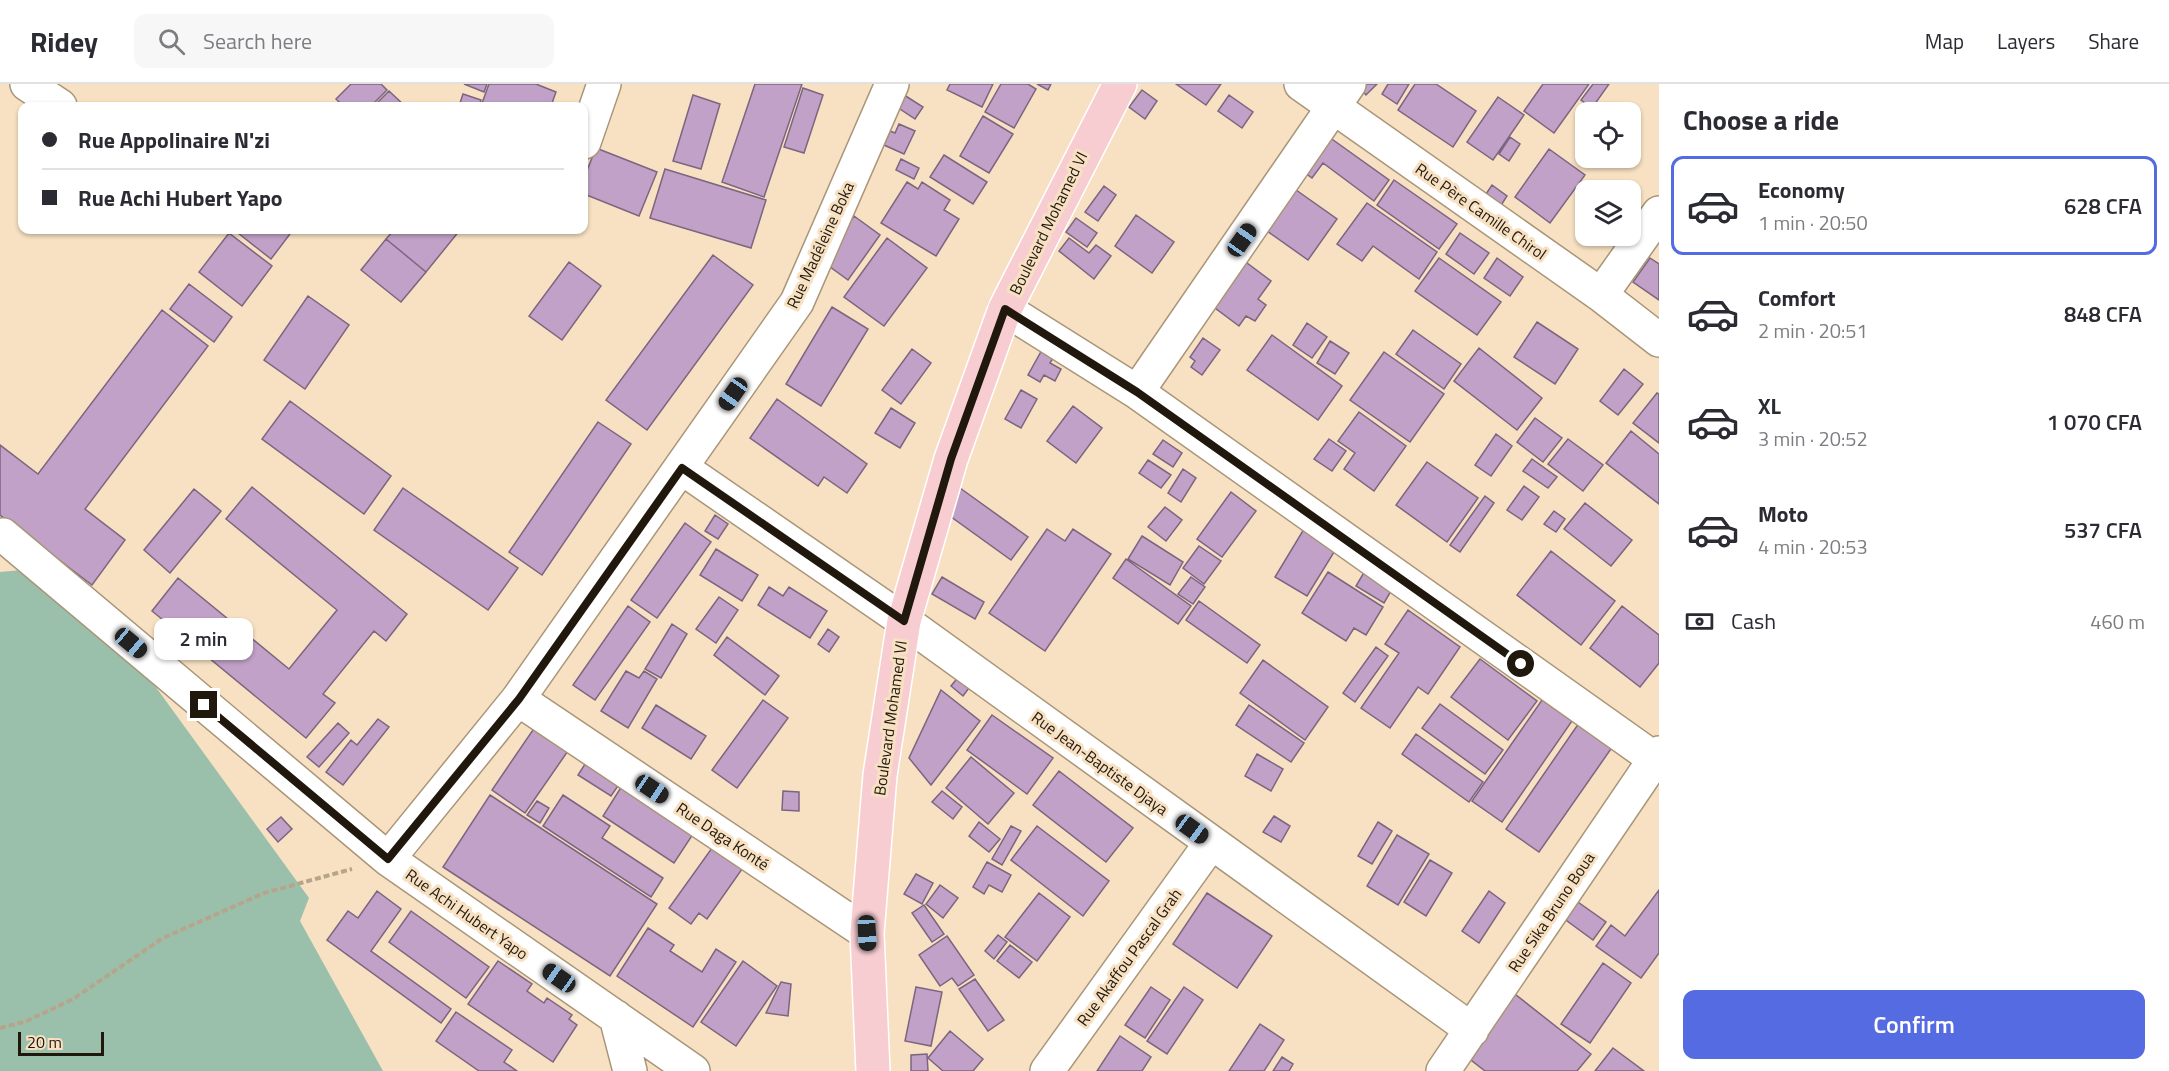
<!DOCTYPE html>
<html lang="en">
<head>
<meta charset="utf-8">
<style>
	body { margin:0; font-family:"Titillium Web",sans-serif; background:#f7f7f7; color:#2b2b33; height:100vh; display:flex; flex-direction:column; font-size:22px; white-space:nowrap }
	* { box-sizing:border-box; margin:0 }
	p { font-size:20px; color:#7c7c81 }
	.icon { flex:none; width:33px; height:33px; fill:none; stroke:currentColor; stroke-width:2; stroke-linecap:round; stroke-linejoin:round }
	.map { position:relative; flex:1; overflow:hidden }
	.details { display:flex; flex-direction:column; background:#fff; width:510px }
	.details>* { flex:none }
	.hud { position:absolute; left:18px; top:18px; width:570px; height:132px; border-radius:12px; box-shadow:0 2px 4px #0004; display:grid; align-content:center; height:132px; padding:0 24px; background:#fff }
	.tools { position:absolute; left:1575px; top:18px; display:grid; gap:12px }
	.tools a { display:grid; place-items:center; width:66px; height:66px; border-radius:12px; background:#fff; box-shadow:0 2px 4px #0004; font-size:30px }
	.scale { position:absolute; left:18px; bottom:15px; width:86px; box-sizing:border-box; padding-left:6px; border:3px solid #20180d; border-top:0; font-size:16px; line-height:21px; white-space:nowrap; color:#20180d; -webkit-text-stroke:4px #f7e1c2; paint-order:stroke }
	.end { position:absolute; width:27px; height:27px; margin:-14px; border:8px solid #20180d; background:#fff; box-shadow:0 0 0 3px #fff }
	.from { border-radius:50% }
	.bubble { position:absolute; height:42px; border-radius:12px; background:#fff; box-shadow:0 2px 4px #0004; font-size:20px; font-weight:600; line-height:42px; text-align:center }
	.car { position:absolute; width:18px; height:36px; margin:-18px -9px; border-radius:8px; box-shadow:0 0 4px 2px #0007; background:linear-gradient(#222 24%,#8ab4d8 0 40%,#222 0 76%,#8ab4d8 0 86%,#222 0) }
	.hud b { display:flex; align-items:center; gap:21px; height:57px; font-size:22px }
	.hud b+b { border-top:2px solid #e1e1e2 }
	.hud i { width:15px; height:15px; background:#2b2b33 }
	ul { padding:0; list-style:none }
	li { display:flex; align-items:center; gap:18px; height:99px; margin:0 12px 9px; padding:0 12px; border:3px solid transparent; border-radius:12px }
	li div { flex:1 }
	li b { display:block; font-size:22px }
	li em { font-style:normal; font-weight:600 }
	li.selected { border-color:#556be1 }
	li>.icon { width:54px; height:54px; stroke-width:1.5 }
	h2 { padding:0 24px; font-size:27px; line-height:72px }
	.pay { display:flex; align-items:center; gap:15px; height:66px; padding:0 24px; font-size:22px }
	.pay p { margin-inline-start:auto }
	.action { display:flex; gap:12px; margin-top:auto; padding:12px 24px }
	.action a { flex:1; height:69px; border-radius:12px; background:#556be1; color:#fff; font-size:24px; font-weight:600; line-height:69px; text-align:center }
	header { display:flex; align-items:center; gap:36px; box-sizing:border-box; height:84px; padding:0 30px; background:#fff; border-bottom:2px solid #e1e1e2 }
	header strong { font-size:28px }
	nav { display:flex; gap:33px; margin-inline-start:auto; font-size:21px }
	.search { width:420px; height:54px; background:#f7f7f7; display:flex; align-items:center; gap:15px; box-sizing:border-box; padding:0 21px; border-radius:12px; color:#7c7c81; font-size:22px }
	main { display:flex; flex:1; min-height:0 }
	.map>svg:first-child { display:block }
	.green { fill:#9ac0ab }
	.building { fill:#c1a1c7; stroke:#7b657f; stroke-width:1.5 }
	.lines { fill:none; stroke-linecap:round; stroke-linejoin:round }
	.minor-casing { stroke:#a99578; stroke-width:36 }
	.primary-casing { stroke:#fff; stroke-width:36 }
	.path { stroke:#b6a48b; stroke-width:4; stroke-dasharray:6 3; stroke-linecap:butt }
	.minor { stroke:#fff; stroke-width:33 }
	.primary { stroke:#f7cdd1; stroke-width:33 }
	.route { stroke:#20180d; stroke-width:8 }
	.labels { text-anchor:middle; stroke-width:6; stroke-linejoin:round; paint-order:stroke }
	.street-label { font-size:16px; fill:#20180d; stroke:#f7e1c2 }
</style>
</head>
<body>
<header>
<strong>Ridey</strong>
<div class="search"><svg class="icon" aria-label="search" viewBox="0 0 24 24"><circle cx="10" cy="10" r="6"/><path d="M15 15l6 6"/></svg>Search here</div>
<nav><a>Map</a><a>Layers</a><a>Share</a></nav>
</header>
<main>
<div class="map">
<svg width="1659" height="987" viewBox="0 0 1659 987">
	<rect width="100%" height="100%" fill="#f7e1c2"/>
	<path class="green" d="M22,486L134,573L309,814L300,837L383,987H0V488Z"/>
	<path class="building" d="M351,0H381L387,6L371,22H343L336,15Z
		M464,0H487L484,8Z
		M489,0H536L556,8L551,22H481Z
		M755,0H802L764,113L722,98Z
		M950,0H993L982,23L947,6Z
		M1001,0H1028L1036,5L1014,44L985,28Z
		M1037,0H1051L1048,6Z
		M1176,0H1221L1206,21Z
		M1356,0H1377L1366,11Z
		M1388,0H1409L1397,20L1382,10Z
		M1415,0H1436L1476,27L1453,63L1398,26Z
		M1543,0H1589L1554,49L1524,27Z
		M1593,0H1609L1592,24L1581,16Z
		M803,4L823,11L804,69L784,63Z
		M1142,6L1157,17L1145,35L1129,23Z
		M389,7L405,22H374Z
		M901,9L923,23L915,35L894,21Z
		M463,10L481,16L479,22H459Z
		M693,11L720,20L701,85L673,77Z
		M1229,11L1253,28L1242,44L1218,27Z
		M1498,13L1524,31L1493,76L1467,58Z
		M983,32L1013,50L989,89L960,72Z
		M899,40L915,47L904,70L884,61L890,47L895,49Z
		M1322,48L1389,96L1374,117L1323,79L1312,94L1297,83Z
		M1510,53L1520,60L1509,77L1499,70Z
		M596,64L657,88L639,132L584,110V94Z
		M1549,65L1585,91L1550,139L1515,113Z
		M944,71L987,98L973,120L930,93Z
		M901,75L919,84L914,95L896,86Z
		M665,85L766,116L751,164L650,134Z
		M1394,96L1457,140L1439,165L1377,121Z
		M907,98L918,105L922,98L950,116L944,126L959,135L936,172L881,139Z
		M1289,101L1337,135L1308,176L1260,142Z
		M1492,101L1507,112L1500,123L1484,113Z
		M1104,102L1116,111L1098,137L1085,128Z
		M1367,119L1437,168L1419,195L1373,162L1362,177L1337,160Z
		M1136,131L1174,158L1152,189L1115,162Z
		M854,132L880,151L848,196L822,177Z
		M1076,134L1097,149L1087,163L1066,148Z
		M241,146H293L271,175L238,149Z
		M394,146H460L426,188L386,155Z
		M229,149L272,182L242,222L199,188Z
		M1460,149L1489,169L1474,190L1446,170Z
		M887,154L927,184L884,242L844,213Z
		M1069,154L1089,169L1096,161L1111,172L1094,195L1059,167Z
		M386,155L426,188L401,218L361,186Z
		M713,171L753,201L647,346L606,316Z
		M1239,173L1271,197L1258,215L1266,221L1255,237L1246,232L1239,242L1207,218Z
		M1439,174L1501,218L1477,251L1415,207Z
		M1497,174L1523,193L1510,212L1484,194Z
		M1650,174L1659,180V216L1633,198Z
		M569,178L601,202L562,256L529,232Z
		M189,200L232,233L214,258L170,225Z
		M308,212L349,241L305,305L264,276Z
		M832,223L868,245L821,322L786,300Z
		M162,226L208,262L85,425L125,456L92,501L0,431V361L38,390Z
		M1537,238L1578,265L1555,300L1514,273Z
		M1307,239L1327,253L1312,274L1293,261Z
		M1413,246L1461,280L1444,305L1396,270Z
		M1272,251L1342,302L1318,336L1247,286Z
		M1203,254L1220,266L1202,291L1191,283L1195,277L1190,273Z
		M1330,257L1349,269L1335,290L1317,279Z
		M1043,264L1055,271L1050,279L1061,285L1055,297L1044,291L1040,298L1028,291Z
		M1479,264L1542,314L1517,346L1454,297Z
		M912,265L931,279L901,320L882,306Z
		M1384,268L1444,310L1410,358L1350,316Z
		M1624,285L1643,300L1618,331L1600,317Z
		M1021,306L1037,315L1021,344L1005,335Z
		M1657,309L1659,310V359L1633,339Z
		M777,315L867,380L847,409L824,393L818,402L750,354Z
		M290,317L391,392L364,430L262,355Z
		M1073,322L1102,344L1076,379L1047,357Z
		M891,324L915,339L900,364L875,349Z
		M1359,328L1406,362L1374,407L1344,385L1355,369L1338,357Z
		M1535,334L1562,354L1543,378L1517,358Z
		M598,338L631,360L542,491L509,468Z
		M1631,347L1659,370V420L1606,379Z
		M1496,350L1512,362L1491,392L1475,381Z
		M1329,355L1346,367L1332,387L1314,375Z
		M1568,355L1603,381L1583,407L1548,380Z
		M1163,356L1182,369L1173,383L1153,370Z
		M1532,375L1557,393L1548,404L1523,387Z
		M1148,376L1171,391L1161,404L1139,389Z
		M1427,378L1478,414L1447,458L1396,421Z
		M1183,385L1196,394L1181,418L1168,409Z
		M1524,402L1539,413L1522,436L1507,426Z
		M252,403L407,530L386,557L374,547L323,610L335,619L306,654L152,527L178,494L289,585L337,526L226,435Z
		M403,404L518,484L488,526L374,446Z
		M960,404L1028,453L1011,476L943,427Z
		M194,405L221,427L170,489L144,466Z
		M1231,408L1256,427L1222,473L1197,455Z
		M1485,412L1494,419L1460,468L1450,461Z
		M1585,419L1632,456L1611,482L1564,445Z
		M1165,423L1182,436L1166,457L1148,443Z
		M1554,427L1565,435L1556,448L1544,440Z
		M715,431L728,440L718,455L705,447Z
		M685,439L711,458L657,534L631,516Z
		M1307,440L1339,460L1307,512L1275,493Z
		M1047,445L1065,457L1073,445L1111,470L1045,567L989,529Z
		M1142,452L1183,478L1170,501L1128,475Z
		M1199,462L1221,477L1204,500L1183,484Z
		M716,465L758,491L742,517L700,491Z
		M1551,467L1615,517L1581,561L1517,511Z
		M1126,475L1191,522L1178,540L1113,494Z
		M1366,485L1394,502L1384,519L1356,502Z
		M1328,488L1383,523L1366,551L1354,544L1346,557L1302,529Z
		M942,493L984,518L975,535L932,510Z
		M1191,493L1205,503L1193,520L1178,510Z
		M769,503L783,512L789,503L827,527L810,554L758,521Z
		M719,513L738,526L716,559L696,545Z
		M1199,517L1260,561L1247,579L1186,536Z
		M628,522L650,538L595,616L573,601Z
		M1622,522L1659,551V579L1640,603L1590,564Z
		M1408,526L1460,563L1428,610L1418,603L1390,644L1361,624L1399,569L1385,560Z
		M672,540L687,550L661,594L645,585Z
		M828,545L839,553L829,568L818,560Z
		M727,553L779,592L765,611L714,571Z
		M1376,563L1388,572L1355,618L1343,609Z
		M1480,575L1537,617L1508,656L1451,613Z
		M1263,576L1328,623L1305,656L1240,609Z
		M964,586L975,596L963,612L951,602Z
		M626,587L639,594L644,587L657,595L628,644L601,627Z
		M941,606L980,637L931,701L909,674Z
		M763,616L788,634L737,704L712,686Z
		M1542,616L1572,637L1502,738L1472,717Z
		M1440,620L1503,666L1485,690L1422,644Z
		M656,621L706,652L691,675L642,644Z
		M1249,621L1304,659L1291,678L1236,641Z
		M992,631L1053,674L1027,710L967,666Z
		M378,635L389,643L343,701L326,688L351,656L357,661Z
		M338,639L349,649L319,683L307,673Z
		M1579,639L1613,662L1539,768L1506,745Z
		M537,640L570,664L525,729L492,706Z
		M1416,650L1483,698L1469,718L1402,670Z
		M1257,670L1283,685L1271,707L1245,692Z
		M971,673L1014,709L988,740L946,704Z
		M589,674L622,696L611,712L578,691Z
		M1059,687L1133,744L1106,778L1033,721Z
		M625,697L697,744L674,779L603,732Z
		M783,707L799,708V727L782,726Z
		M942,707L962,723L953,735L932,718Z
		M490,711L657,820L610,892L443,783Z
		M563,711L610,742L602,754L663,794L651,813L543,742Z
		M537,717L549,724L540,739L527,731Z
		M1274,732L1290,742L1281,758L1263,748Z
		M281,733L292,745L278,758L267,745Z
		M979,738L1000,755L989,768L969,752Z
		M1378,738L1392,747L1372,780L1358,772Z
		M1011,742L1021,747L1002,781L992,775Z
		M1037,742L1109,797L1083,832L1011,776Z
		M1397,751L1429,770L1398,821L1367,802Z
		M717,757L747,778L707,835L699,829L691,840L669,824Z
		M1430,776L1452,789L1426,832L1404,818Z
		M987,778L1011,791L1002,808L989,801L984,810L973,803Z
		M916,790L933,799L922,820L904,810Z
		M940,801L958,814L943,834L926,820Z
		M1659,806V869L1641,894L1596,862L1611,841L1625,852Z
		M377,807L401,825L371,867L451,925L441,939L327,856L348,827L358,834Z
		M1489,807L1505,819L1479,859L1462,847Z
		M1039,809L1070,833L1037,877L1005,853Z
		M1207,809L1272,852L1237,904L1173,860Z
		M1568,811L1606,838L1593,856L1555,828Z
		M924,821L944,850L932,858L912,829Z
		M411,827L489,883L466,914L389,858Z
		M648,844L674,861L670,867L702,888L716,865L736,878L693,943L617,892Z
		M998,851L1007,858L994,875L985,867Z
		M947,852L974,891L958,902L952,894L940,902L919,871Z
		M1010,861L1032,878L1019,894L997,877Z
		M498,877L532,900L527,907L544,919L547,914L572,931L569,935L577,941L553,978L468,920Z
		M743,877L777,902L736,962L701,938Z
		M1603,879L1631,899L1590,959L1561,940Z
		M975,895L1004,936L988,947L959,905Z
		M781,898L791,900L788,932L766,929Z
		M916,903L942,908L931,962L905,957Z
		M1151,903L1170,916L1145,954L1125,941Z
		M1184,903L1203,916L1167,970L1147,957Z
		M1511,907L1591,970L1577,987H1485L1462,969Z
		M456,928L512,966L504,978L517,987H479L436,957Z
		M1260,940L1284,956L1264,987H1229Z
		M950,947L983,975L973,987H943L928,974Z
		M1120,952L1151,973L1142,987H1097Z
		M1613,964L1644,987H1595Z
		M927,970L928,987H911V971Z
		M1282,973L1293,980L1289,987H1273Z"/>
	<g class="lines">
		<g class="minor-casing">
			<path id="minor" d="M27,0L60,22
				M1301,0L1601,211L1659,256
				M584,58L604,0
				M1601,211L1659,129
				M1005,225L1137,308L1659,678
				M1137,308L1349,0
				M682,384L904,537L1472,946
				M0,453L3,451L388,775L693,987
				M518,615L867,849
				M388,775L518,615L797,218L892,0
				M616,933L630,987
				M1047,987L1211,759
				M1443,987L1659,669"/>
		</g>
		<g class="primary-casing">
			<path id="primary" d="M873,987L867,849L880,691L904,537L951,375L1005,225L1120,0"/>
		</g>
		<path class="path" d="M0,944L27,937L73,915L163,854L264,809L352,785"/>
		<use href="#minor" class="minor"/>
		<use href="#primary" class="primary"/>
	</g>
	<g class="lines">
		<path class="route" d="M204,621L388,775L519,615L682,384L904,537L951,375L1005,225L1137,308L1521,580"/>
	</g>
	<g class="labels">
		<g class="street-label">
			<text transform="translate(1481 127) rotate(35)" y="6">Rue Père Camille Chirol</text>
			<text transform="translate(1048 139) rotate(-64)" y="6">Boulevard Mohamed VI</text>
			<text transform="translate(820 161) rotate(-65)" y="6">Rue Madéleine Boka</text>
			<text transform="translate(890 634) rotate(-82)" y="6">Boulevard Mohamed VI</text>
			<text transform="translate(1100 679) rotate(36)" y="6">Rue Jean-Baptiste Djaya</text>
			<text transform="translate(723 752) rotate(34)" y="6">Rue Daga Konté</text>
			<text transform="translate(1551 828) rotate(-56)" y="6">Rue Sika Bruno Boua</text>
			<text transform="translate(467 830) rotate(35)" y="6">Rue Achi Hubert Yapo</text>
			<text transform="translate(1129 873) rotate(-54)" y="6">Rue Akaffou Pascal Grah</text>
		</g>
	</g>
</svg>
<div class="tools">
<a><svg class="icon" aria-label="locate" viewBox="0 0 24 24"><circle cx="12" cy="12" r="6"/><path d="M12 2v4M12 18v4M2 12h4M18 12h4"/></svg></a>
<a><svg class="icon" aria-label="layers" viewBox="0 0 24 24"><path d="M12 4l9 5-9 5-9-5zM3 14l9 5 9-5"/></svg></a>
</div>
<div class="scale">20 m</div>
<i class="end from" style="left:1521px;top:580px"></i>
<i class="end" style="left:204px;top:621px"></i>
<div class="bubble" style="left:154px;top:534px;width:99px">2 min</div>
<i class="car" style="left:1242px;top:156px;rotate:35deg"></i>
<i class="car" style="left:733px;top:310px;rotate:215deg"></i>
<i class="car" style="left:131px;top:559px;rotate:130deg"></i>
<i class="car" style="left:652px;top:705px;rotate:124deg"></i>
<i class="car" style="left:1192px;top:745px;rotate:126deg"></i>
<i class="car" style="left:867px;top:849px;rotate:177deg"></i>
<i class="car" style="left:559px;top:894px;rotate:305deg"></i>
<div class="hud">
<b><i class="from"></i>Rue Appolinaire N'zi</b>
<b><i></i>Rue Achi Hubert Yapo</b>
</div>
</div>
<section class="details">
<h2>Choose a ride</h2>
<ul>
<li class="selected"><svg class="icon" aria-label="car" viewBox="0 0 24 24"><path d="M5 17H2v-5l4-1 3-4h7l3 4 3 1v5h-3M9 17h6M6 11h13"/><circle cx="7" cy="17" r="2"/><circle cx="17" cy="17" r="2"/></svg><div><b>Economy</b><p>1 min · 20:50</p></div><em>628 CFA</em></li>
<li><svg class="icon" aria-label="car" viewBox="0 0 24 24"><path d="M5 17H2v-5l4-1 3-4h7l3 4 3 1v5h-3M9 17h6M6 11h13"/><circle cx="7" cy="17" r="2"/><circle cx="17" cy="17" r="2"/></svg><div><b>Comfort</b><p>2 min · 20:51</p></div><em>848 CFA</em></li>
<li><svg class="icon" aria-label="car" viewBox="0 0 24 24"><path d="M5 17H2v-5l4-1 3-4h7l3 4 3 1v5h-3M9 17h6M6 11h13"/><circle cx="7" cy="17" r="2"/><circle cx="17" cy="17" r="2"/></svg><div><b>XL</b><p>3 min · 20:52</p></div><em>1 070 CFA</em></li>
<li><svg class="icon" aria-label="car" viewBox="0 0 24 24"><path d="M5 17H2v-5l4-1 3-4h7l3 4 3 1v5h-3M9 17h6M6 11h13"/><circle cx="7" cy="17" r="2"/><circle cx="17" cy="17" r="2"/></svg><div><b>Moto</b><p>4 min · 20:53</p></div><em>537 CFA</em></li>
</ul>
<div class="pay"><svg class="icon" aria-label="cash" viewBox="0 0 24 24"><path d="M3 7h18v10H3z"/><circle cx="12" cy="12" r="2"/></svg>Cash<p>460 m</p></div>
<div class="action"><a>Confirm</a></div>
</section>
</main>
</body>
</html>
